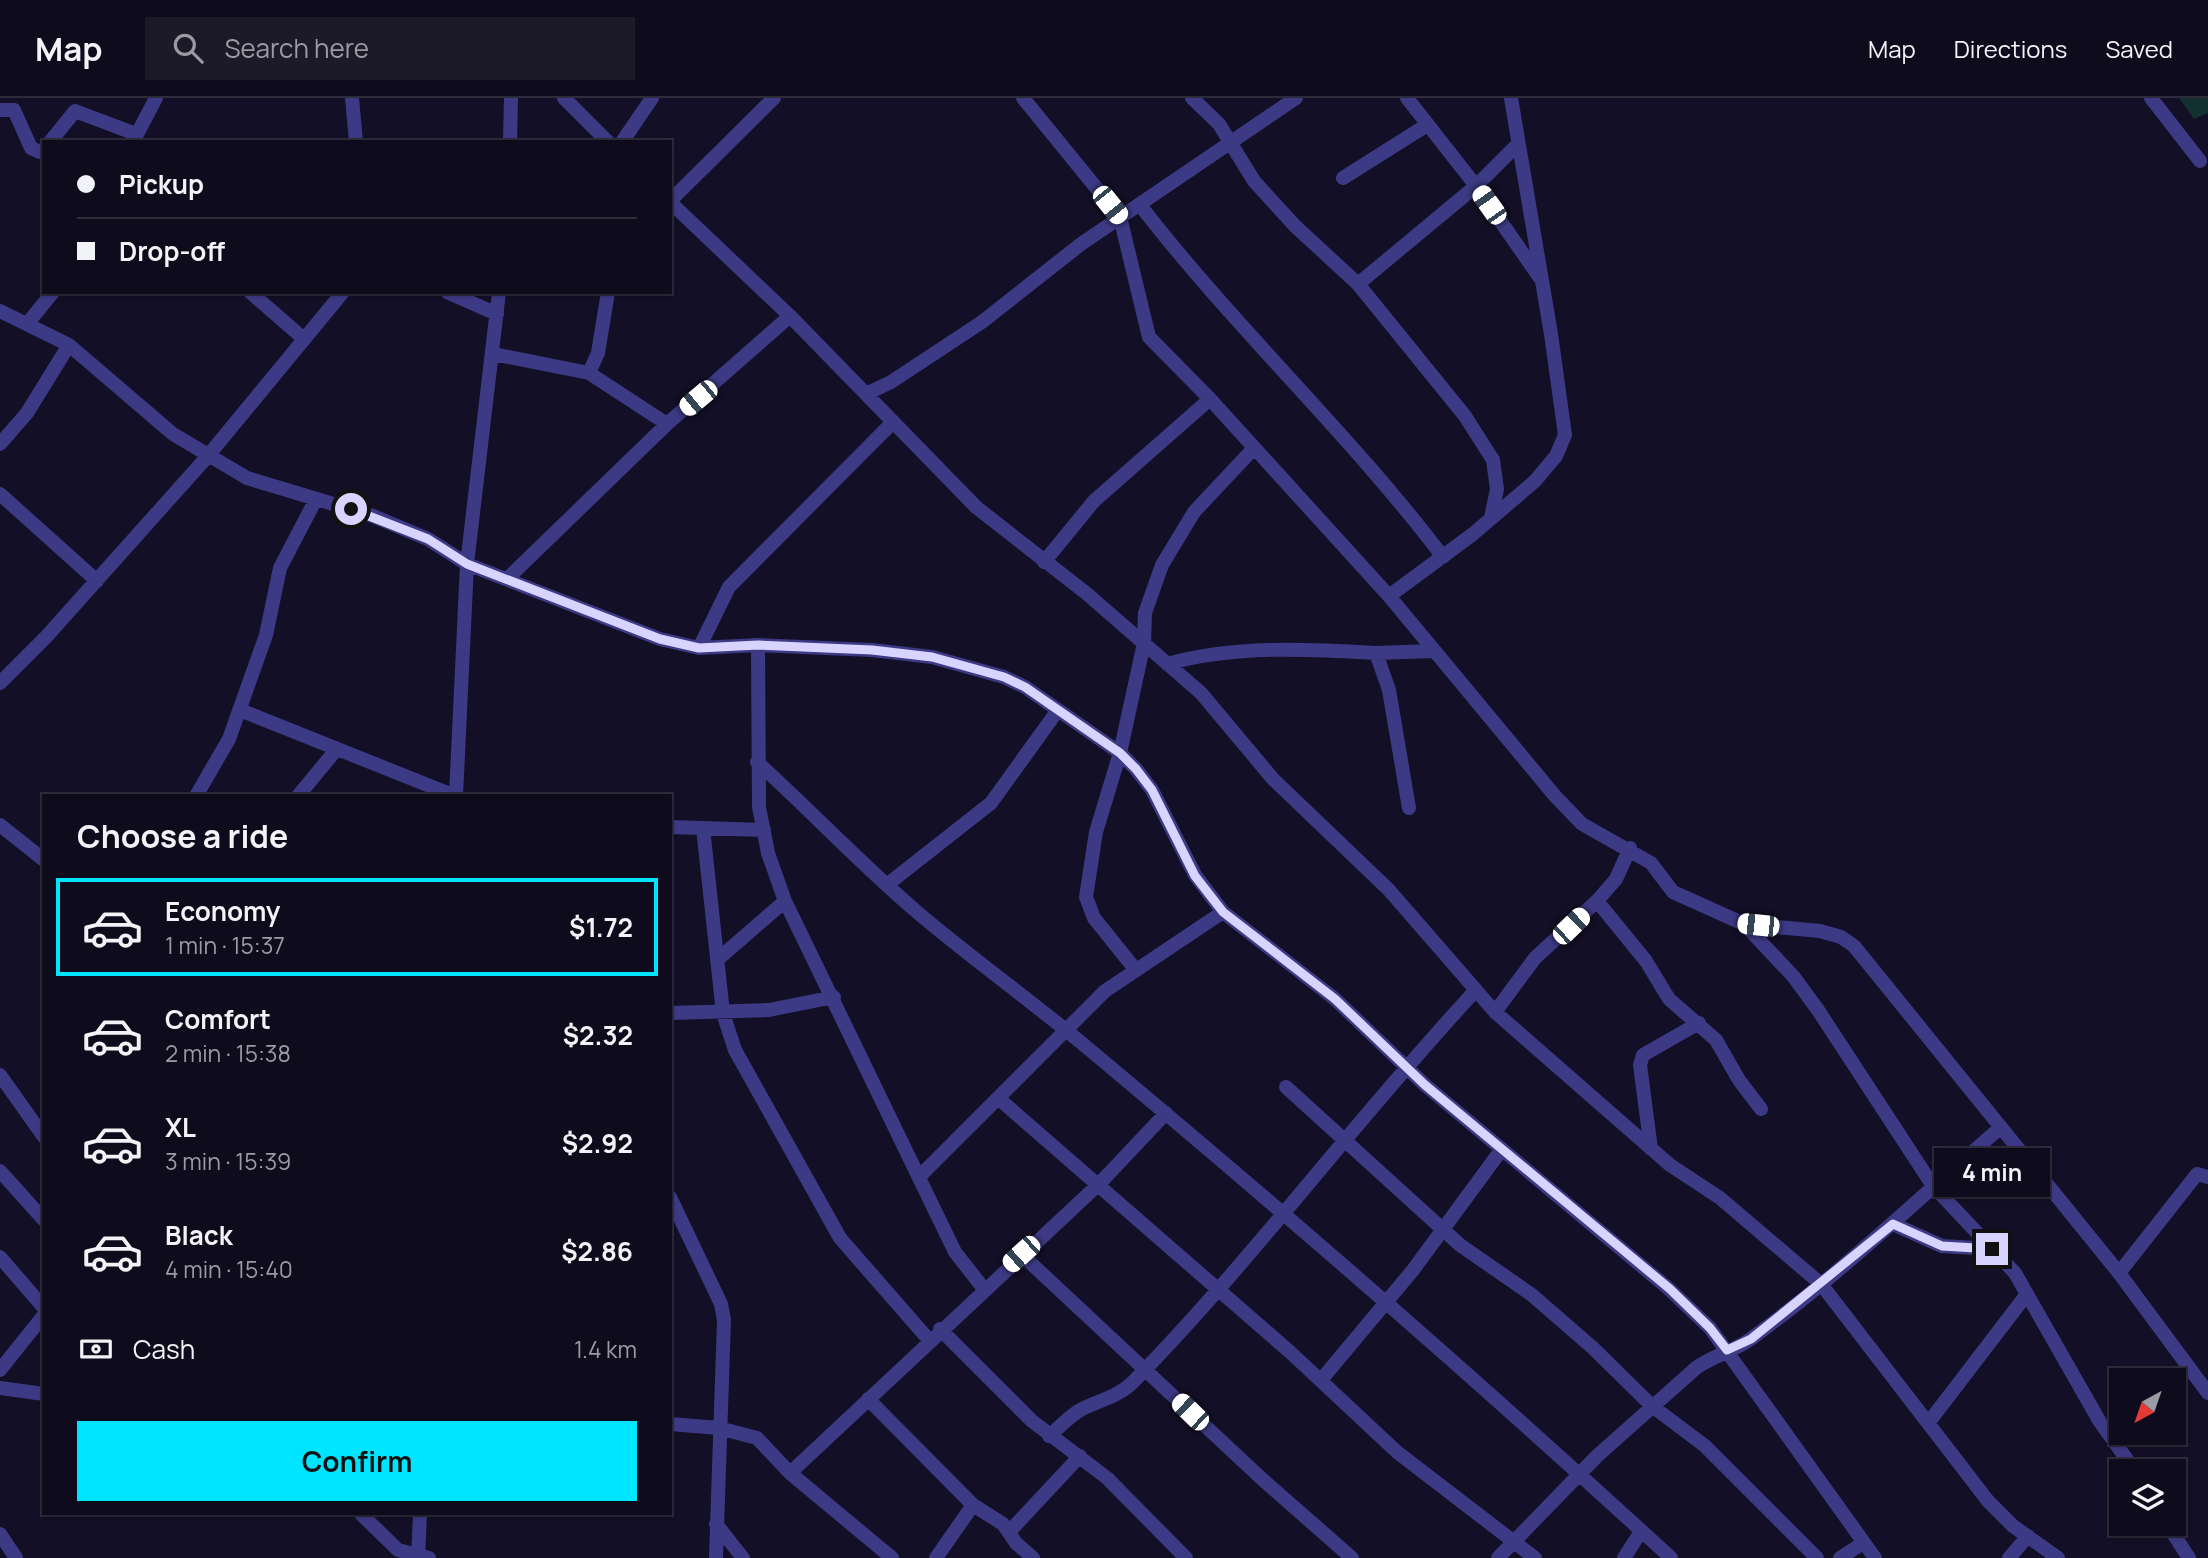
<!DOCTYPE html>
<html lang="en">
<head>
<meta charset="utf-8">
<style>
	body { margin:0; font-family:Manrope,sans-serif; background:#1c1929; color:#f1f3f6; height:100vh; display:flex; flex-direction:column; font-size:26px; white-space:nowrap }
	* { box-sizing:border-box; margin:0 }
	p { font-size:23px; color:#9b9ba3 }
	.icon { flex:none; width:38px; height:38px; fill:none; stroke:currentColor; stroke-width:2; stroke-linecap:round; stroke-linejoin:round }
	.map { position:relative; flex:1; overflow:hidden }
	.details { position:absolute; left:42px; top:696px; width:630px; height:721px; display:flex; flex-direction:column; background:#0e0b1c; border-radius:0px; box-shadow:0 2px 5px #0004,0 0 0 2px #2e2b3b }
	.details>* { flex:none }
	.hud { position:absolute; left:42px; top:42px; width:630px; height:154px; border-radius:0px; box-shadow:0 2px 5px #0004,0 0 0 2px #2e2b3b; display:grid; align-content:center; height:154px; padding:0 35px; background:#0e0b1c }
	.needle { width:46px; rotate:220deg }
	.buttons { position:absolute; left:2109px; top:1270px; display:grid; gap:14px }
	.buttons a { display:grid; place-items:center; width:77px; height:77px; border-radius:0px; background:#0e0b1c; box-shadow:0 2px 5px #0004,0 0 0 2px #2e2b3b; font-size:35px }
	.end { position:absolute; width:32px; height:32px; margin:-16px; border:9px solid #d9d4ff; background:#111; box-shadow:0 0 0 4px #111 }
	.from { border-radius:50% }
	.bubble { position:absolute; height:49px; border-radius:0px; background:#0e0b1c; box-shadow:0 2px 5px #0004,0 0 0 2px #2e2b3b; font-size:23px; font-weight:700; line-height:49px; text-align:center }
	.car { position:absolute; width:21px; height:42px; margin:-21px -10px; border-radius:9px; box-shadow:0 0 5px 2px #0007; background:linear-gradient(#fff 24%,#345 0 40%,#fff 0 76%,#345 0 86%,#fff 0) }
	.hud b { display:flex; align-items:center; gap:24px; height:66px; font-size:26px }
	.hud b+b { border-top:2px solid #2e2b3b }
	.hud i { width:18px; height:18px; background:#f1f3f6 }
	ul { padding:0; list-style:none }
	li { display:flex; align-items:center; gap:21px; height:98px; margin:0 14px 10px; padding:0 21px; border:4px solid transparent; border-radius:0px }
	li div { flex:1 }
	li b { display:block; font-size:26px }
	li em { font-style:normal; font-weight:700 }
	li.on { border-color:#00e5ff }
	li>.icon { width:63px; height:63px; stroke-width:1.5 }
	h2 { padding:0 35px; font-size:32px; line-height:84px }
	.pay { display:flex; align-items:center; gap:18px; height:77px; padding:0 35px; font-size:26px }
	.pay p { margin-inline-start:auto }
	.action { display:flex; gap:14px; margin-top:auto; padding:14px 35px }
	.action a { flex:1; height:80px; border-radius:0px; background:#00e5ff; color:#111; font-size:28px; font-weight:700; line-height:80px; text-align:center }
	header { display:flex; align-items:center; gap:42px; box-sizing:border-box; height:98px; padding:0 35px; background:#0e0b1c; border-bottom:2px solid #2e2b3b }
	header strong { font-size:33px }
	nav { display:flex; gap:38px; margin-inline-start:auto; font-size:24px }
	.search { width:490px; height:63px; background:#1c1929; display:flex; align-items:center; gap:18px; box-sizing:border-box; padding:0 24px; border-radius:0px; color:#9b9ba3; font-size:26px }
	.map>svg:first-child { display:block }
	.green { fill:#12302f }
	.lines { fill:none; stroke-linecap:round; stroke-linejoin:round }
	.minor { stroke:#3d3a85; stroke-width:14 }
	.route { stroke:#d9d4ff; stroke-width:9 }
</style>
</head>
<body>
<header>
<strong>Map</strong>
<div class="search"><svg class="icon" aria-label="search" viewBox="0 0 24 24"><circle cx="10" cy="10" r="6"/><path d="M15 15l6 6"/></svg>Search here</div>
<nav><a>Map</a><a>Directions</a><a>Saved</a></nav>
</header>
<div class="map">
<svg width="2208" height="1460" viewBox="0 0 2208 1460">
	<rect width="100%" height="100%" fill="#130f26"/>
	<path class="green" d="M2179,0H2208V15L2194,21Z"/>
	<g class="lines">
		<path class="minor" d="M352,0L356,44
			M564,0L608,44
			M1023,0L1120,119L1149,239L1210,301L1389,498L1555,698L1582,726L1651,765L1673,794L1744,826L1820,833L1841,839L1854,848L2119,1175L2208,1295
			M1192,0L1219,26L1254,83L1295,128L1358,186L1465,318L1493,362L1497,391L1491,420
			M1407,0L1476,88L1540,180
			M2151,0L2200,63
			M0,12H14L31,50L40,54L44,52
			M134,42L156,0
			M50,44L75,13L136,36
			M510,44L511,0
			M622,44L652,0
			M1343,80L1427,27
			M670,103L774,0
			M670,104L790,218L976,409L1086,495L1201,595L1273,681L1389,792L1495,914L1670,1067L1720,1100L1821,1186L1988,1403L2013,1428L2058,1460
			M1140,107C1235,230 1349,335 1443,459
			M1358,186L1476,88L1518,46
			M250,194L304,241
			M447,194L497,216
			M0,213L69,247L173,336L247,380L373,418L428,441L467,466L660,541L699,550L758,547L872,552L932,559L1004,579L1025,589L1120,655L1136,671L1152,692L1195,777L1223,814L1335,901L1425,987L1669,1191L1710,1230L1875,1460
			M27,226L53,194
			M493,256L589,275L667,326
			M589,275L598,255L608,194
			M866,296L891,284L982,224L1081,146L1296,0
			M0,346L27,315L69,247
			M0,396L97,483
			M1044,464L1094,403L1210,301
			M507,481L667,326L790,218
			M1389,498L1473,436L1535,383L1556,358L1565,337L1551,236L1511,0
			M758,547L759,709L768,755L785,803L955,1154L984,1191
			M699,550L729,489L893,324
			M1167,566C1234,547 1307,551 1376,555
			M0,585L46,539L207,359L343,194
			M240,612L455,698
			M757,664C811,713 862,767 917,814C971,860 1029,901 1084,947C1283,1113 1480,1284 1671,1460
			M196,698L229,641L266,537L280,470L316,401
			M298,698L336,652
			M456,698L467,466L499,194
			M1409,710L1389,592L1376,555L1433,553
			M0,727L44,762
			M670,729L764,732
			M703,730L723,915L735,952L840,1140L929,1242
			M888,786L991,705L1058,612
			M1597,803L1646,863L1669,901L1716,942L1739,982L1761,1011
			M1744,826L1793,878L1818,912L1933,1088L2015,1175L2100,1324L2136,1374
			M717,862L785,803
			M1135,871L1094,820L1086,799L1096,734L1120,655L1144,545L1145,515L1162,467L1194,414L1254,350
			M1495,914L1535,860L1597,803L1616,781L1630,750
			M670,915L769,912L834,899
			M0,977L44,1039
			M1286,989L1460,1147L1532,1197L1593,1250L1652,1308L1705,1348L1817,1460
			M998,1000L1290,1254L1397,1354L1535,1460
			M1651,1051L1640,967L1643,957L1699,925
			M0,1073L44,1122
			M920,1078L1105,893L1223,814
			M670,1099L721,1206L724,1222L716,1460
			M1893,1126L1942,1148L1992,1151
			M1021,1156L1262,1381L1352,1460
			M0,1159L44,1210
			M2119,1175L2197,1076L2208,1079
			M940,1231L1032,1323L1107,1380L1186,1460
			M0,1272L44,1217
			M1321,1282L1413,1172L1502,1051
			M0,1290L44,1296
			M868,1301L973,1407L1003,1426L1016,1445L1033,1460
			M1929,1324L2027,1196
			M670,1326L719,1330L757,1340L790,1375L892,1460
			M1049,1338C1060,1329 1069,1318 1082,1311C1100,1302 1118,1299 1133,1284C1254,1160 1357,1020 1475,893
			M790,1375L1100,1085L1166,1015
			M361,1416L398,1452L429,1460
			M716,1426L743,1460
			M2167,1426L2189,1460
			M1009,1434L1080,1358
			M0,1436L16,1460
			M418,1460L420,1416
			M936,1460L973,1407
			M1498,1460L1597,1358L1696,1270C1714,1257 1735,1253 1752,1240C1840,1176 1918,1101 2000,1030
			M1624,1460L1640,1435
			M1840,1460L1863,1445
			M2009,1460L2028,1438"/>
	</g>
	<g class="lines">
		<path class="route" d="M351,411L428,441L467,466L660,541L699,550L758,547L872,552L932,559L1004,579L1025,589L1120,655L1136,671L1152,692L1195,778L1223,814L1335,901L1425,987L1670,1191L1710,1230L1727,1252L1751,1241L1893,1126L1942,1148L1992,1151"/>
	</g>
</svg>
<div class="buttons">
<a><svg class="needle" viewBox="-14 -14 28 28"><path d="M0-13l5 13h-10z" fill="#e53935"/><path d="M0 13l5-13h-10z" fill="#9b9ba3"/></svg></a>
<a><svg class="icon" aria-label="layers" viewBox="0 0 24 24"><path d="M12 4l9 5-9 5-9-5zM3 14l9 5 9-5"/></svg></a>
</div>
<i class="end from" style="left:351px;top:411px"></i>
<i class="end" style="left:1992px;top:1151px"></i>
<div class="bubble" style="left:1934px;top:1050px;width:116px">4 min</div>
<i class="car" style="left:1110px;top:107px;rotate:141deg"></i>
<i class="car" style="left:1489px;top:107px;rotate:325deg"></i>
<i class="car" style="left:698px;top:300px;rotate:230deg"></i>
<i class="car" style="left:1758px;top:827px;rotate:276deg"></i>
<i class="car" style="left:1571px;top:828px;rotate:46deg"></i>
<i class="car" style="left:1021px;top:1156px;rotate:228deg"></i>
<i class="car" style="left:1190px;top:1314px;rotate:314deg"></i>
<div class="hud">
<b><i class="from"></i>Pickup</b>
<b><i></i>Drop-off</b>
</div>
<section class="details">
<h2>Choose a ride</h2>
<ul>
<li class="on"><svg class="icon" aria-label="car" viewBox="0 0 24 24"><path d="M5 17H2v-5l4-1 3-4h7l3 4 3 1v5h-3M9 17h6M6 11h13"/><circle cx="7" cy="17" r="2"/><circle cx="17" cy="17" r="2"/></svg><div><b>Economy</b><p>1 min · 15:37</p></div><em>$1.72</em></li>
<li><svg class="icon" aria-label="car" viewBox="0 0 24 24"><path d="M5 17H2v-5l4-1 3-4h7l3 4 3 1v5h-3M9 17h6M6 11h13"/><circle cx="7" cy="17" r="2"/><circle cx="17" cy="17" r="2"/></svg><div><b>Comfort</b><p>2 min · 15:38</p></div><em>$2.32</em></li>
<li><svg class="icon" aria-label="car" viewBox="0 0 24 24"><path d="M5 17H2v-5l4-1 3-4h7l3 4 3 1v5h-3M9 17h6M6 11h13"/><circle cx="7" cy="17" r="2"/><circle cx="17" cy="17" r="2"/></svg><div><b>XL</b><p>3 min · 15:39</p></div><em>$2.92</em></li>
<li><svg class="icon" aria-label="car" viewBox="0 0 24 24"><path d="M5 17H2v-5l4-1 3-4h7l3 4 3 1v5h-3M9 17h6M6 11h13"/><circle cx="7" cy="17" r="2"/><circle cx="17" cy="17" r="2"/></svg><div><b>Black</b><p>4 min · 15:40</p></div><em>$2.86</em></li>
</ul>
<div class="pay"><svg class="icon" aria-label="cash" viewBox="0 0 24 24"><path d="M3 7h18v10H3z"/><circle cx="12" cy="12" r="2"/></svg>Cash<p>1.4 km</p></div>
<div class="action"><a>Confirm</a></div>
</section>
</div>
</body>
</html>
